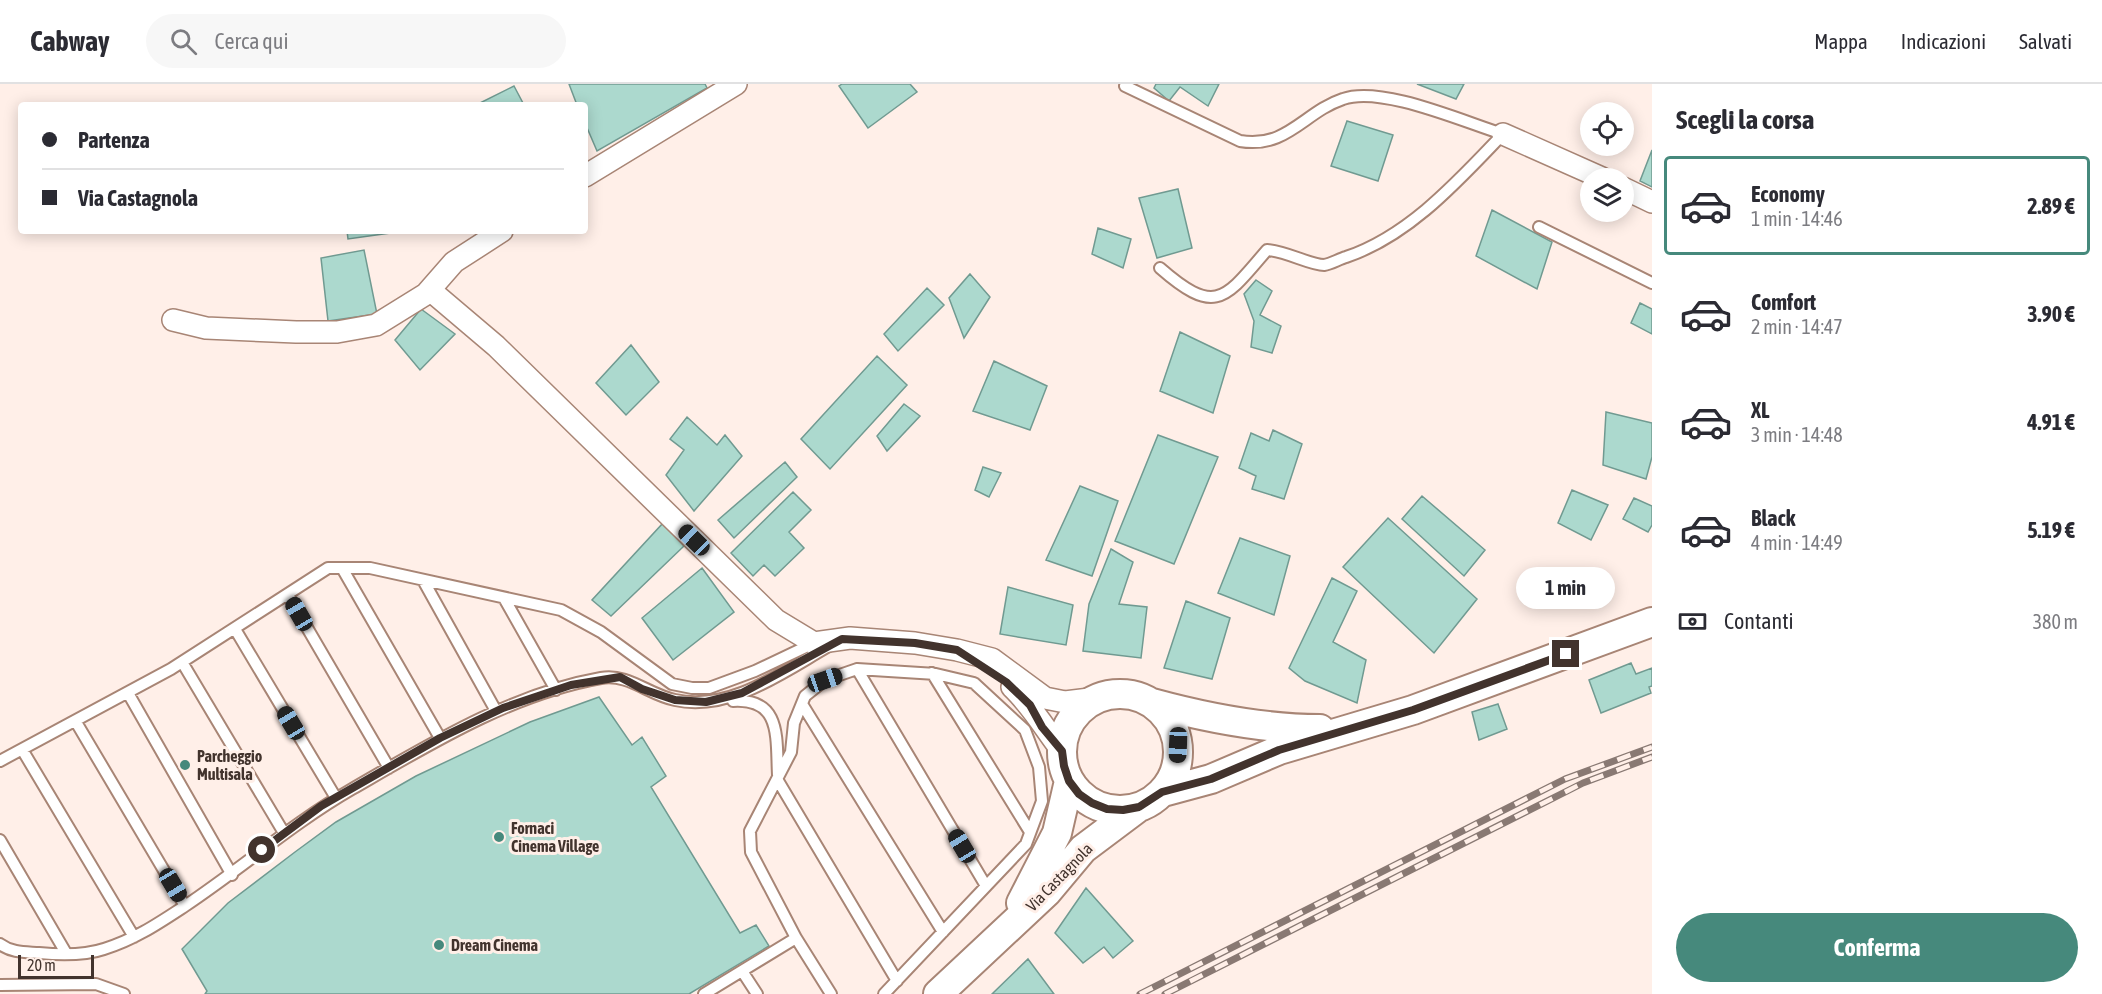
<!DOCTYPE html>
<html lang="it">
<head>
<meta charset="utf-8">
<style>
	body { margin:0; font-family:"Asap Condensed",sans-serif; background:#f7f7f7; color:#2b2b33; height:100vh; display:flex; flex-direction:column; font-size:22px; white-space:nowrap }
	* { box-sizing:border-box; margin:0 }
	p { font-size:20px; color:#7c7c81 }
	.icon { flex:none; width:33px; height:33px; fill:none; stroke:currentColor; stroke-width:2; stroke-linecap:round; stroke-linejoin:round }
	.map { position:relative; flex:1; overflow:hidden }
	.panel { display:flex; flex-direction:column; background:#fff; width:450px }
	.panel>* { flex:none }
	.hud { position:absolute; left:18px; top:18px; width:570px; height:132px; border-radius:6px; box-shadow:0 3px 15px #0003; display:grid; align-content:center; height:132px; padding:0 24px; background:#fff }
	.tools { position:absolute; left:1580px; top:18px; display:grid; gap:12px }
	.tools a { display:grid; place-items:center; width:54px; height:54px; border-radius:50%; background:#fff; box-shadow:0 3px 15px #0003; font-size:30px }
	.scale { position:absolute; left:18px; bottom:15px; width:76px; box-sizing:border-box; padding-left:6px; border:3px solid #42332d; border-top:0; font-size:16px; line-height:21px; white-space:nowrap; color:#42332d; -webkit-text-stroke:4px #ffefe8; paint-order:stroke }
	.end { position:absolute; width:27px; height:27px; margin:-14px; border:8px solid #42332d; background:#fff; box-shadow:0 0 0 3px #fff }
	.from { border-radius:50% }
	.bubble { position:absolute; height:42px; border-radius:21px; background:#fff; box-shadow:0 3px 15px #0003; font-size:20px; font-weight:700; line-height:42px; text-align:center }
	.car { position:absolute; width:18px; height:36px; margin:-18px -9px; border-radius:8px; box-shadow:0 0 4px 2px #0007; background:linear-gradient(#222 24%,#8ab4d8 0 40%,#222 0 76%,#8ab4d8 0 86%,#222 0) }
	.hud b { display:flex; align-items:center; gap:21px; height:57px; font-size:22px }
	.hud b+b { border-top:2px solid #e1e1e2 }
	.hud i { width:15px; height:15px; background:#2b2b33 }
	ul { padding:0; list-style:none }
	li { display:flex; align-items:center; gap:18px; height:99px; margin:0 12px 9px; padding:0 12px; border:3px solid transparent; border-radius:6px }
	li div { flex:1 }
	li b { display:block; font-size:22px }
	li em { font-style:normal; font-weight:700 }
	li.current { border-color:#46897c }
	li>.icon { width:54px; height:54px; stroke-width:1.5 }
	h2 { padding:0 24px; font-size:27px; line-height:72px }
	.pay { display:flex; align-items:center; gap:15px; height:66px; padding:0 24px; font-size:22px }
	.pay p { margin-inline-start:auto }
	.button { display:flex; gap:12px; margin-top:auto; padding:12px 24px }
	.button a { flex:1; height:69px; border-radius:36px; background:#46897c; color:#fff; font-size:24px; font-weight:700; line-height:69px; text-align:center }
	header { display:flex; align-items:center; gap:36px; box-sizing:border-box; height:84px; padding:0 30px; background:#fff; border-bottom:2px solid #e1e1e2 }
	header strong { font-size:28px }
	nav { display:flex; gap:33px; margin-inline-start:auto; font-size:21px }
	.search { width:420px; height:54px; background:#f7f7f7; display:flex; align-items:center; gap:15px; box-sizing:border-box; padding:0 21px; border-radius:33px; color:#7c7c81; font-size:22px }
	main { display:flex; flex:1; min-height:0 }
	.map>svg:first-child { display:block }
	.building { fill:#acd9ce; stroke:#709a91; stroke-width:1.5 }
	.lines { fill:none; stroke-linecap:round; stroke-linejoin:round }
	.service-casing { stroke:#a88575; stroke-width:14 }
	.minor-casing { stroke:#a88575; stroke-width:24 }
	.secondary-casing { stroke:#a88575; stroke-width:32 }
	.service { stroke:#fff; stroke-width:10 }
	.minor { stroke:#fff; stroke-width:21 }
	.secondary { stroke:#fff; stroke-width:28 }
	.rail-casing { stroke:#897973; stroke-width:7 }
	.rail { stroke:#ffefe8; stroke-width:4.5; stroke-dasharray:14; stroke-linecap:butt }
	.route { stroke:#42332d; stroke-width:8 }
	.poi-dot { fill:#46897c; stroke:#ffefe8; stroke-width:2 }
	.labels { text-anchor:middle; stroke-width:6; stroke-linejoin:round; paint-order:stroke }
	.poi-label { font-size:16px; font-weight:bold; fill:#42332d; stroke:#ffefe8; text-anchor:start }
	.street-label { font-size:16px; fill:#42332d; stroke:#ffefe8 }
</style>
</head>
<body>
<header>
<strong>Cabway</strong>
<div class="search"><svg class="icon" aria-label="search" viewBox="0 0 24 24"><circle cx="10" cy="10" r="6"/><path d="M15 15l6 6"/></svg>Cerca qui</div>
<nav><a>Mappa</a><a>Indicazioni</a><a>Salvati</a></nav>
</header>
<main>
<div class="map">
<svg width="1652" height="910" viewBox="0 0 1652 910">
	<rect width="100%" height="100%" fill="#ffefe8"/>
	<path class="building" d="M569,0H705L707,4L597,67L585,39V21H577Z
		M842,0H910L917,8L868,44L839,2Z
		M1156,0H1219L1208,22L1180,3L1169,17L1154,4Z
		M1417,0H1464L1456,15Z
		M514,2L524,21H476Z
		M1347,37L1393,51L1378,97L1331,82Z
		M1652,66V103L1640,97Z
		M1178,105L1192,164L1157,174L1139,114Z
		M1492,126L1552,158L1537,205L1476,172Z
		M1098,144L1131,155L1123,184L1092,170Z
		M347,147H390V149L348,155Z
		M364,166L377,230L328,237L321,174Z
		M970,190L990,213L964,254L949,214Z
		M1256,196L1272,207L1260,231L1281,242L1272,269L1251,263L1254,237L1244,210Z
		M927,204L944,221L898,267L884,250Z
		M1640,219L1652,225V250L1631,239Z
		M421,225L455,250L420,286L395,256Z
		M1180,248L1230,272L1213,329L1160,307Z
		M631,261L659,298L626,331L596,299Z
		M877,272L907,301L830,385L801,355Z
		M994,277L1047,302L1030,346L973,327Z
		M904,320L920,332L887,367L877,352Z
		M1606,328L1652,339V373L1646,395L1603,381Z
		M687,333L717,361L725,351L742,372L694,427L666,391L684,366L670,355Z
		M1273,346L1302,360L1284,415L1252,405L1256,392L1239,384L1251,349L1269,357Z
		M1158,351L1218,373L1174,480L1115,457Z
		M785,378L797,393L734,454L718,436Z
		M983,383L1001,389L989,413L975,406Z
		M1080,402L1118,417L1092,492L1046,476Z
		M1572,406L1608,421L1591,456L1558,439Z
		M793,408L811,426L789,448L804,464L775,492L764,481L753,492L731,469Z
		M1422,412L1485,466L1464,492L1402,435Z
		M1634,414L1652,422V441L1648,448L1623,435Z
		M1388,434L1477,515L1434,569L1343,483Z
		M664,438L684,462L611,532L592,516Z
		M1240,454L1290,472L1274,531L1218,509Z
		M1111,465L1133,478L1119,520L1147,523L1141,574L1083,567L1089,520Z
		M702,484L734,528L673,576L642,534Z
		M1332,494L1357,507L1333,558L1366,576L1357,619L1305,597L1289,584Z
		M1008,503L1073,521L1066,561L1000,550Z
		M1186,517L1230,534L1212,595L1164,584Z
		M1631,579L1636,590L1652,584V602L1649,603L1651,609L1601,629L1589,596Z
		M599,613L632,661L642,653L666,692L651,703L740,849L756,841L769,862L689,910H205L207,907L182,865L228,819L295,768L336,738L416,692L530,638Z
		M1498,620L1507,645L1479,656L1472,628Z
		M1086,804L1133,857L1113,874L1104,863L1083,879L1055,849Z
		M1028,875L1054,910H992Z"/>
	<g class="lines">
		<g class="service-casing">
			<path id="service" d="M1125,2L1240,57C1287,65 1304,28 1343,15C1381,1 1464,38 1503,50C1458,97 1409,152 1346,173C1339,175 1331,180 1324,181C1310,181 1286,167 1267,166C1225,215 1216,233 1160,184
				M1539,143L1652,199
				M342,484L440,654
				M423,496L496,627
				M288,511L389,684
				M504,514L556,606
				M235,545L336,714
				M182,578L284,749
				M857,585L986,802
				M932,589L1030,748
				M128,609L232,791
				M733,617C782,614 776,654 778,691
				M802,620L943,848
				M76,638L185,822
				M23,667L134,853
				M0,677L171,585L328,484H370L561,526L601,548L672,600L692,604H709L755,587L814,559
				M777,695L897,897
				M0,756L66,869
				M796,854L831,910
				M0,860C12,869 25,868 39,869C59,871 86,871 104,865C134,856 159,839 185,822C242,784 293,739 352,705C430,660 511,610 601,594C628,589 649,611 675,616C730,628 783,588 829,562
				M742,887L757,910
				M0,901L96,900L124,910
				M704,910L796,854L751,768L750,747L791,668L794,639L805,612L825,596L857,585L936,590L974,599L1025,646L1039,683L1042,717L1026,760L884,910"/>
		</g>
		<g class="minor-casing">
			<path id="minor" d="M1503,50L1602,94
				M585,92L736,0
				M1623,104L1652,118
				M430,206L496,262L776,536L814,559L850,554L915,559L957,566L992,575L1045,614L1065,618L1098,614
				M173,236L206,244L296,248H337L376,241L426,210L454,178L502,147
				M1012,603C1032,622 1045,645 1062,667"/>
		</g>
		<g class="secondary-casing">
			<path id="secondary" d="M1062 668a58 58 0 1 1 116 0a58 58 0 1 1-116 0Z
				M1152,619C1207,634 1262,645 1320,645
				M1163,708L1211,695L1279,666L1413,626L1652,538
				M1021,819L1057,749L1069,697
				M938,910L1047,808L1083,765L1139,723"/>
		</g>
		<use href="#service" class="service"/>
		<use href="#minor" class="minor"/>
		<use href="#secondary" class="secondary"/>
		<g class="rail-casing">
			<path id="rail" d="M1140,910L1565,695L1652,663
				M1165,910L1583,699L1652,673"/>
		</g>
		<use href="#rail" class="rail"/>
	</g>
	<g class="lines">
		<path class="route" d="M262,766L321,722L440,654L503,624L571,601L620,593L642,605L675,616L706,618L742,609L842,555L915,559L957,566L1006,598L1030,621L1042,643L1062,667L1064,682L1069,697L1079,710L1092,719L1107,725L1123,726L1139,723L1162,708L1211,695L1279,666L1413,626L1566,570"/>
	</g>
	<g class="poi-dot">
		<circle cx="185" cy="681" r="6"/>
		<circle cx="499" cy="753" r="6"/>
		<circle cx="439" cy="861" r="6"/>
	</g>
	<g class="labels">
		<g class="poi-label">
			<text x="197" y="678">Parcheggio<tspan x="197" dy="18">Multisala</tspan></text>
			<text x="511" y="750">Fornaci<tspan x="511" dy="18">Cinema Village</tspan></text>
			<text x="451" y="867">Dream Cinema</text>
		</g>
		<g class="street-label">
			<text transform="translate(1059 793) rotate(-46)" y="6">Via Castagnola</text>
		</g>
	</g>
</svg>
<div class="tools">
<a><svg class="icon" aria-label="locate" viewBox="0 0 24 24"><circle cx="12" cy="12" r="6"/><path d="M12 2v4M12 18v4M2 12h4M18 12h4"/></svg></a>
<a><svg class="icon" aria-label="layers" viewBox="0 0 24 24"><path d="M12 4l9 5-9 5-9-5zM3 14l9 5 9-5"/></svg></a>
</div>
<div class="scale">20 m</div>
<i class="end from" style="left:262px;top:766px"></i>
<i class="end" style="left:1566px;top:570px"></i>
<div class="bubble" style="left:1516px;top:483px;width:99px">1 min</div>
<i class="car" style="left:694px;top:456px;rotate:314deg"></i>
<i class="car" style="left:299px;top:530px;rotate:330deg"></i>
<i class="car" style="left:825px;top:596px;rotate:71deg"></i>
<i class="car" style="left:291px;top:639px;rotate:329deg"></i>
<i class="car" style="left:1178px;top:661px;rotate:182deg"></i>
<i class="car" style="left:962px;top:762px;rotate:329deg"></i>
<i class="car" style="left:173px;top:801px;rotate:149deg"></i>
<div class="hud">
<b><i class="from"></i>Partenza</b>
<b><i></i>Via Castagnola</b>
</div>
</div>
<section class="panel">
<h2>Scegli la corsa</h2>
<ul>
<li class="current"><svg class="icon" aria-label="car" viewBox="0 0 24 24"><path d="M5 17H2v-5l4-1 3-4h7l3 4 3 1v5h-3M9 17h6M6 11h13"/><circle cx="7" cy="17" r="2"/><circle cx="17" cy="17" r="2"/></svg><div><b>Economy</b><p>1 min · 14:46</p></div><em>2.89 €</em></li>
<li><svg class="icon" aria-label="car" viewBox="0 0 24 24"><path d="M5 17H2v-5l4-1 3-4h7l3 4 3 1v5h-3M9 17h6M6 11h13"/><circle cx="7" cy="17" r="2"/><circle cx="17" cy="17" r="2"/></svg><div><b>Comfort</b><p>2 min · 14:47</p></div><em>3.90 €</em></li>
<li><svg class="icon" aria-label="car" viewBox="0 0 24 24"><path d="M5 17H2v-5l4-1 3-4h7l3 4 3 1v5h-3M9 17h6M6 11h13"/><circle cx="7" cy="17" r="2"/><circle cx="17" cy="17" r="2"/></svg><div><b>XL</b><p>3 min · 14:48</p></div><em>4.91 €</em></li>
<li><svg class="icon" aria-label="car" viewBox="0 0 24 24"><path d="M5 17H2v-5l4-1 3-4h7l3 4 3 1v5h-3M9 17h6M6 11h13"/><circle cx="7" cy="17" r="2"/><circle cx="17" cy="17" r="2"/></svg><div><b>Black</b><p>4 min · 14:49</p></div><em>5.19 €</em></li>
</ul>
<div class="pay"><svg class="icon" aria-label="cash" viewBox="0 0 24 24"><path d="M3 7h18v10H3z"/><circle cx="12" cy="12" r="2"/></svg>Contanti<p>380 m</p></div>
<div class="button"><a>Conferma</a></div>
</section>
</main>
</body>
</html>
